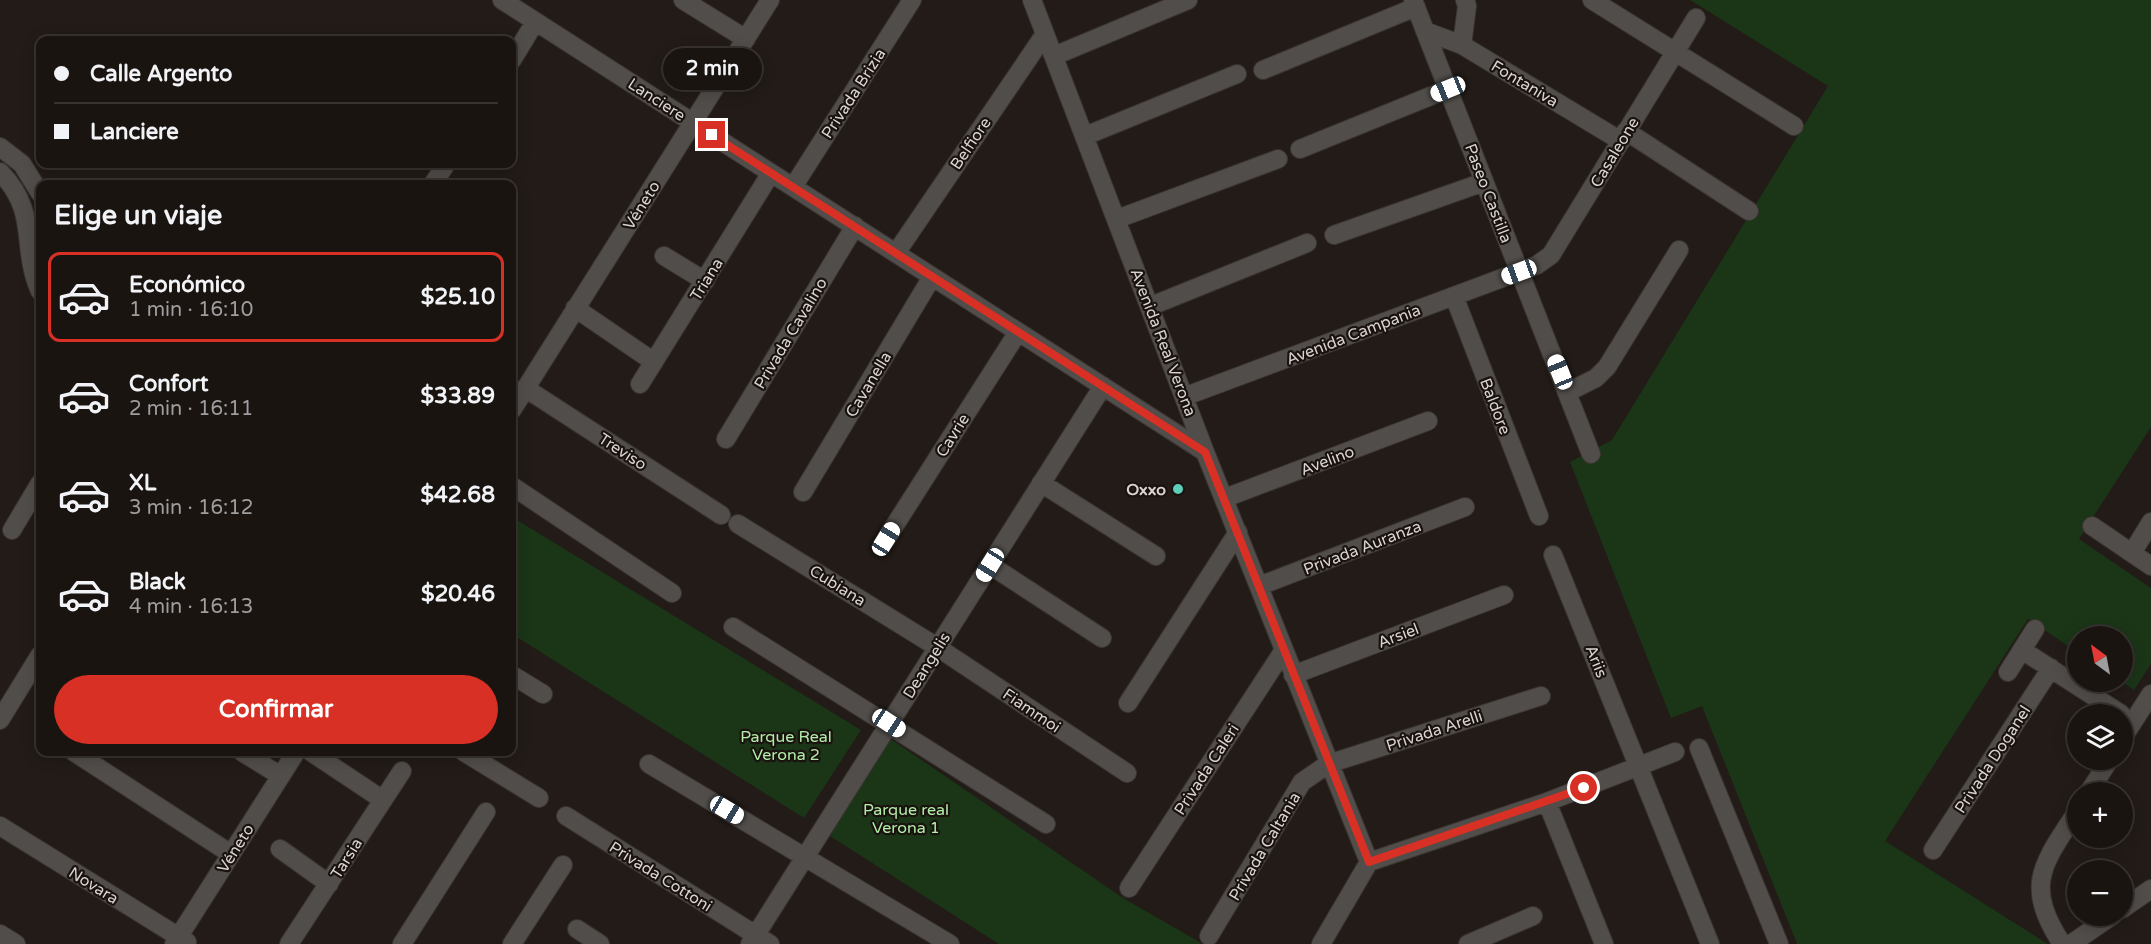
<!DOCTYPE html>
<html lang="es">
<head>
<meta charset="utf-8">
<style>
	body { margin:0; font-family:"Varela Round",sans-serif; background:#231d1a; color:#f1f3f6; height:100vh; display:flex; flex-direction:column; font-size:22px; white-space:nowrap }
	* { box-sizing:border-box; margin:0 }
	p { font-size:20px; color:#9f9e9f }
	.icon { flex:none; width:33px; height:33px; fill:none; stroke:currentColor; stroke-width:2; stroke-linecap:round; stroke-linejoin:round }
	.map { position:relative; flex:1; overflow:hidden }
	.side { position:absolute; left:36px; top:180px; width:480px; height:576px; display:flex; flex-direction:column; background:#1a1411; border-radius:12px; box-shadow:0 3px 15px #0003,0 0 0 2px #383331 }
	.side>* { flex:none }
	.hud { position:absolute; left:36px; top:36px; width:480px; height:132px; border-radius:12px; box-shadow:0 3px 15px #0003,0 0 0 2px #383331; display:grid; align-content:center; height:132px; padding:0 18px; background:#1a1411 }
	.needle { width:39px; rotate:328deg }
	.controls { position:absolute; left:2067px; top:626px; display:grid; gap:12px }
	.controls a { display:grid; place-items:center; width:66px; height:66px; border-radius:50%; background:#1a1411; box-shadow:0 3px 15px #0003,0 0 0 2px #383331; font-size:30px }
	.end { position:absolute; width:27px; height:27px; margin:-14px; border:8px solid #d93025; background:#fff; box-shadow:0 0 0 3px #fff }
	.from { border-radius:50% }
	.bubble { position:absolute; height:42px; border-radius:21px; background:#1a1411; box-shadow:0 3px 15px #0003,0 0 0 2px #383331; font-size:20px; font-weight:800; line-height:42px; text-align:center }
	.car { position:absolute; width:18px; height:36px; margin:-18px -9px; border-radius:8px; box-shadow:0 0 4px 2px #0007; background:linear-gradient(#fff 24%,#345 0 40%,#fff 0 76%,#345 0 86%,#fff 0) }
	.hud b { display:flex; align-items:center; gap:21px; height:57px; font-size:22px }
	.hud b+b { border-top:2px solid #383331 }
	.hud i { width:15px; height:15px; background:#f1f3f6 }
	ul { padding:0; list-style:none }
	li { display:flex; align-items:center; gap:18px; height:90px; margin:0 12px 9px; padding:0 6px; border:3px solid transparent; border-radius:12px }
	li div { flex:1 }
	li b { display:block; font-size:22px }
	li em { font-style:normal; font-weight:800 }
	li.current { border-color:#d93025 }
	li>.icon { width:54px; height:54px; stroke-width:1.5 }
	h2 { padding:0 18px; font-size:27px; line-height:72px }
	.action { display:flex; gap:12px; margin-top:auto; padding:12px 18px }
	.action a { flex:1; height:69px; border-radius:36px; background:#d93025; color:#fff; font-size:24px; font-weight:800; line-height:69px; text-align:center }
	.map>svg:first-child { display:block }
	.green { fill:#1b3517 }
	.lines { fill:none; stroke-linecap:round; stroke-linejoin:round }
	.minor-casing { stroke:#3c3531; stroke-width:20 }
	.minor { stroke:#504d4a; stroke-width:18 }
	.route { stroke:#d93025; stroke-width:8 }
	.poi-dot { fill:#5cceba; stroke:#19120e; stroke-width:2 }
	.labels { text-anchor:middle; stroke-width:4.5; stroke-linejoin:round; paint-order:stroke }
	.street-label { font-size:16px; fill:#d9d3d1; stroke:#19120e }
	.poi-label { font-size:16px; font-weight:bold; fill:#d9d3d1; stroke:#19120e; text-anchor:end }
	.park-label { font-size:16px; fill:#b1eda7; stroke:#19120e }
</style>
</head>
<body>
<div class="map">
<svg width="2151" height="944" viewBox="0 0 2151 944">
	<rect width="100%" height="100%" fill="#221b17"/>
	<path class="green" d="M1690,0H2151V427L2079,539L2151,588V664L2134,690L2121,681L2122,636H2078L2077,652L2028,619L1885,841L2048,944H1797L1702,706L1671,718L1570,462L1612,440L1828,86Z
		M512,517L861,730L804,818L512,634Z
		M888,737L1123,898L1203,944H999L830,836Z"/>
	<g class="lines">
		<g class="minor-casing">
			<path id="minor" d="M502,0L1205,452
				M683,0L746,39
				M1032,0L1205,452L1369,862
				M1413,0L1591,454
				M1592,0L1794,126
				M1425,31L1462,45L1621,141
				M1462,45L1467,6L1465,0
				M1054,56L1188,0
				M512,60L535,22
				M1263,70L1416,7
				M1626,131L1749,211
				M1085,136L1237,74
				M0,147L22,164L40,193
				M1300,149L1448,89
				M0,172C40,213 20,247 40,291
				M433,184L446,164
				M793,187L912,0
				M1117,219L1278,159
				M1334,235L1484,182
				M896,253L1045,34
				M664,256L705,281
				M1454,296L1539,516
				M1151,306L1307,243
				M575,308L654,362
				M640,384L771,173
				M525,388L721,515
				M1568,392L1596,378L1607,367L1679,250
				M1186,396L1537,265L1551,255L1696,18
				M512,410L770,0
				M726,439L855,226
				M1041,483L1156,556
				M512,486L672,593
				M803,492L932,277
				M1225,498L1428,421
				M738,524L937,647L1127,773
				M2092,526L2151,566
				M12,530L40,483
				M886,539L1018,332
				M2132,553L2151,522
				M1553,555L1710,944
				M990,565L1102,638
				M1259,586L1465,507
				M733,627L1046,824
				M2022,650L2121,714
				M2008,672L2035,629
				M512,675L543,694
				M1293,675L1504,595
				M1128,703L1238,532
				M0,720L40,655
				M2122,739L2151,694
				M1699,748L1779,944
				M74,752L231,854
				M242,752L281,776
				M311,752L383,800
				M464,752L539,798
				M649,764L950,944
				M2089,792L2110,759
				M1547,802L1604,944
				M566,816L770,944
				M0,826L187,942
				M280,849L329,884
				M1933,850L2051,668
				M1369,862L1547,802L1675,752
				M1129,888L1284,650
				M2122,909L2151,889
				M577,929L600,944
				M0,934L16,944
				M1209,936L1302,782L1328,764L1541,696
				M174,944L296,752
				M289,944L402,771
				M402,944L486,812
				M512,944L563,865
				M750,944L1103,386
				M1321,944L1369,862
				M1468,944L1533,916
				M2062,944C2023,884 2043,864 2078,810
				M2071,944L2113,915"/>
		</g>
		<use href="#minor" class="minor"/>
	</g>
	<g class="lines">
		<path class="route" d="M712,135L1205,452L1369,862L1584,788"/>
	</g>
	<circle class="poi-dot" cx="1178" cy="489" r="6"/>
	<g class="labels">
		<g class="street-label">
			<text transform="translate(1525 83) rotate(31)" y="6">Fontaniva</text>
			<text transform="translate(853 93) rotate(-57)" y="6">Privada Brizia</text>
			<text transform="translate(657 99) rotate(33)" y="6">Lanciere</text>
			<text transform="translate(970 143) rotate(-56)" y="6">Belfiore</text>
			<text transform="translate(1614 152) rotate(-59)" y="6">Casaleone</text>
			<text transform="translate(1489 193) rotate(69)" y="6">Paseo Castilla</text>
			<text transform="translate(641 205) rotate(-58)" y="6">Véneto</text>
			<text transform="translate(706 279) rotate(-58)" y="6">Triana</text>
			<text transform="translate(790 333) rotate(-59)" y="6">Privada Cavalino</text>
			<text transform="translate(1353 334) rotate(-21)" y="6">Avenida Campania</text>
			<text transform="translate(1164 342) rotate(69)" y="6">Avenida Real Verona</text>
			<text transform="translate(868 384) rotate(-59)" y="6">Cavanella</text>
			<text transform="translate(1496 406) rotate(69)" y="6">Baldore</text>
			<text transform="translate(952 435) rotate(-58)" y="6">Cavrie</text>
			<text transform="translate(623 451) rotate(33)" y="6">Treviso</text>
			<text transform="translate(1327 460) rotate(-21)" y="6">Avelino</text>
			<text transform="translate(1362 547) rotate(-21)" y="6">Privada Auranza</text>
			<text transform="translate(838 585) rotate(32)" y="6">Cubiana</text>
			<text transform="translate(1398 635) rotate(-21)" y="6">Arsiel</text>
			<text transform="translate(1597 661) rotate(68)" y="6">Ariis</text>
			<text transform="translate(926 665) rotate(-58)" y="6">Deangelis</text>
			<text transform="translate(1032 710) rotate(34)" y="6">Fiammoi</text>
			<text transform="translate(1434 730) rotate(-18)" y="6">Privada Arelli</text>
			<text transform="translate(1992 759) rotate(-57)" y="6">Privada Doganel</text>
			<text transform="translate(1206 769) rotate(-57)" y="6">Privada Caleri</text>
			<text transform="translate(1264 846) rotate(-59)" y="6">Privada Caltania</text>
			<text transform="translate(235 848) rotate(-58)" y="6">Véneto</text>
			<text transform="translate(346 858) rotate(-58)" y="6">Tarsia</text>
			<text transform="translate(661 876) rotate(32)" y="6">Privada Cottoni</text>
			<text transform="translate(94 885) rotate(32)" y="6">Novara</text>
		</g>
		<g class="poi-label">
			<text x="1166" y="495">Oxxo</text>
		</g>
		<g class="park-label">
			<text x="786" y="742">Parque Real<tspan x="786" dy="18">Verona 2</tspan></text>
			<text x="906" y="815">Parque real<tspan x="906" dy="18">Verona 1</tspan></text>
		</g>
	</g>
</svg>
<div class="controls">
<a><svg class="needle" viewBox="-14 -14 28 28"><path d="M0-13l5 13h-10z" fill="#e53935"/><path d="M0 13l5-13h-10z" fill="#9f9e9f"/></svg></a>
<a><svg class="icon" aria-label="layers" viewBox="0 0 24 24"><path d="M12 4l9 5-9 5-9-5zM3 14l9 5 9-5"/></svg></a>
<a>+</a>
<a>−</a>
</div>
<i class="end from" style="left:1584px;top:788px"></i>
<i class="end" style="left:712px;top:135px"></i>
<div class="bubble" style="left:663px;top:48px;width:99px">2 min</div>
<i class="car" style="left:1448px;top:89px;rotate:248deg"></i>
<i class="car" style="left:1519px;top:272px;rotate:250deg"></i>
<i class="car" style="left:1560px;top:372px;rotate:338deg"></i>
<i class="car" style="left:886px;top:539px;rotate:32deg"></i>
<i class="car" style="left:990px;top:565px;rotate:212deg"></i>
<i class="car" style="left:889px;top:723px;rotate:123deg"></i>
<i class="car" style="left:727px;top:810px;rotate:121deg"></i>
<div class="hud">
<b><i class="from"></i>Calle Argento</b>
<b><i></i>Lanciere</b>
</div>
<section class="side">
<h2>Elige un viaje</h2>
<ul>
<li class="current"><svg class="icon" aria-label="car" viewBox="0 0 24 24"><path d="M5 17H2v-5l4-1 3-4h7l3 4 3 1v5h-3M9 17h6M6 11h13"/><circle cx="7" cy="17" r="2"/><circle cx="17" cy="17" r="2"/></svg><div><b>Económico</b><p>1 min · 16:10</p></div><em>$25.10</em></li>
<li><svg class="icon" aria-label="car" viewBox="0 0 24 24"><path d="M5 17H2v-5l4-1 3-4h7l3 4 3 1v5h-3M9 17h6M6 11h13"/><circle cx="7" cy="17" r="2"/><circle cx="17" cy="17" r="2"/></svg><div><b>Confort</b><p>2 min · 16:11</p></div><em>$33.89</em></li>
<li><svg class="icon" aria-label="car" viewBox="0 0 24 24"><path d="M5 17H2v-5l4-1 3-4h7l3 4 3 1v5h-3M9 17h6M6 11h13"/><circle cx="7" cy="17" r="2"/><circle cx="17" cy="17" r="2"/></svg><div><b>XL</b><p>3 min · 16:12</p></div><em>$42.68</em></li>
<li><svg class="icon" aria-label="car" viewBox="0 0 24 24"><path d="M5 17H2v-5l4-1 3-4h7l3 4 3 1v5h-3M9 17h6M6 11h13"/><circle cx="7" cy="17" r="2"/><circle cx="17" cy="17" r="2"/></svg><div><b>Black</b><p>4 min · 16:13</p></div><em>$20.46</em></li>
</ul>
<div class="action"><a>Confirmar</a></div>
</section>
</div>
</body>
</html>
